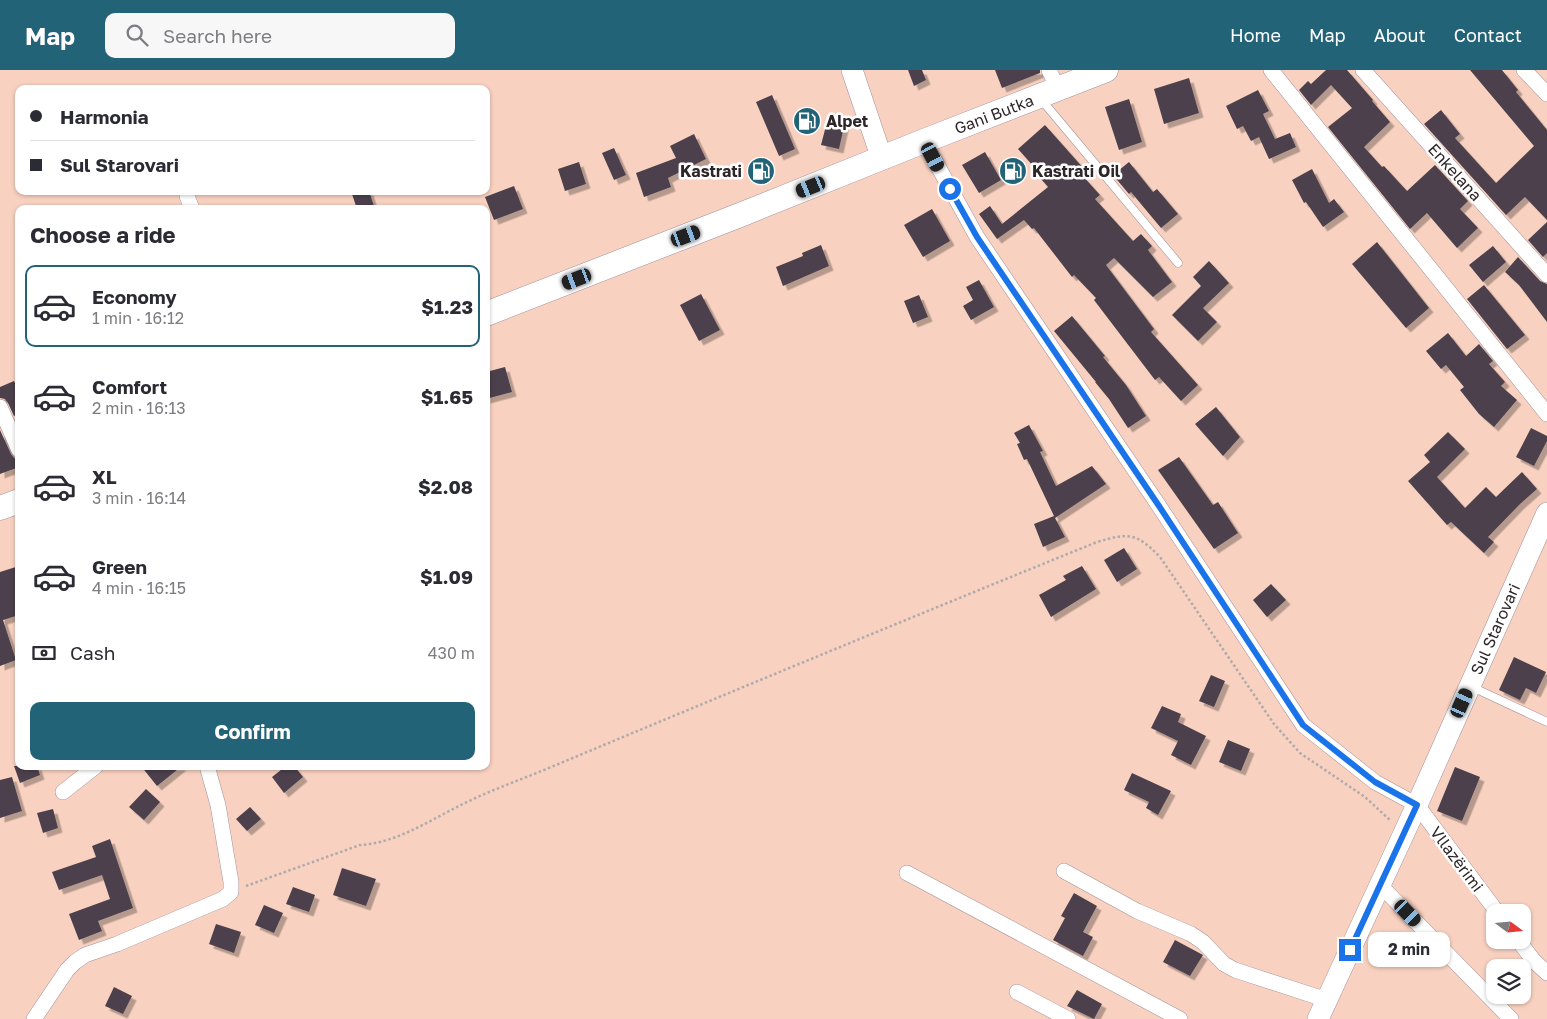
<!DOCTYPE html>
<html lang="en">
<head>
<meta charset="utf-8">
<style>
	body { margin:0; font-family:"Golos Text",sans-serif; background:#f7f7f7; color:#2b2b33; height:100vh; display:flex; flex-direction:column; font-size:19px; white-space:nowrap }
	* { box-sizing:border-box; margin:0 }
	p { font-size:16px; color:#7c7c81 }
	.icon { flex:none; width:28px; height:28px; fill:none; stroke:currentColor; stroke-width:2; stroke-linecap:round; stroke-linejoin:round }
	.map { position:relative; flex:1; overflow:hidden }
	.drawer { position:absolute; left:15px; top:135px; width:475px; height:565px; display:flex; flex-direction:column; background:#fff; border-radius:10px; box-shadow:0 1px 4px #0004 }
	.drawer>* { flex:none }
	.guide { position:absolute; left:15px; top:15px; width:475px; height:110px; border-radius:10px; box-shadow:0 1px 4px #0004; display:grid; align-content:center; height:110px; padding:0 15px; background:#fff }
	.needle { width:32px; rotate:106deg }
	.fabs { position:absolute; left:1486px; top:834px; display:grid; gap:10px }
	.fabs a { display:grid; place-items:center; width:45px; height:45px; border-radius:10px; background:#fff; box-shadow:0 1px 4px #0004; font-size:25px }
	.end { position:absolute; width:22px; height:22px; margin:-11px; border:6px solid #1a73e8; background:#fff; box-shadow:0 0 0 2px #fff }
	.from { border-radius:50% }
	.bubble { position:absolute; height:35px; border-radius:10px; background:#fff; box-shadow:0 1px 4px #0004; font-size:16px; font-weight:700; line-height:35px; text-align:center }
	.car { position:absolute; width:15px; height:30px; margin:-15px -8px; border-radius:6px; box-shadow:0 0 4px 1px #0007; background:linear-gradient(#222 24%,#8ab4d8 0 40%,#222 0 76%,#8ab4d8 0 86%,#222 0) }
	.guide b { display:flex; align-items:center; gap:18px; height:48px; font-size:19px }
	.guide b+b { border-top:1px solid #e1e1e2 }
	.guide i { width:12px; height:12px; background:#2b2b33 }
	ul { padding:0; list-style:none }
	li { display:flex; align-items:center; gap:15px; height:82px; margin:0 10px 8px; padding:0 5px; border:2px solid transparent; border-radius:10px }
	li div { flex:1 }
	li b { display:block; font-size:19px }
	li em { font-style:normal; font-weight:700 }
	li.on { border-color:#226377 }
	li>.icon { width:45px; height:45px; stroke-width:1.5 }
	h2 { padding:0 15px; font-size:22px; line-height:60px }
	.pay { display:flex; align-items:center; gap:12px; height:55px; padding:0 15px; font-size:19px }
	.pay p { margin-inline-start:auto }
	.button { display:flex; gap:10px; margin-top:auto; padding:10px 15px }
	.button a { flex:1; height:58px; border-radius:10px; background:#226377; color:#fff; font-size:20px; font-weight:700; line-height:58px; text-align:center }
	header { display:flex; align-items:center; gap:30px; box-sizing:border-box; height:70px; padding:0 25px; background:#226377; color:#fff }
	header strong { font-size:24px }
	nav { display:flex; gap:28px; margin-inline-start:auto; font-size:18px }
	.search { width:350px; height:45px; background:#f7f7f7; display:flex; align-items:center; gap:12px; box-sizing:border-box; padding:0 18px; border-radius:10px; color:#7c7c81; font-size:19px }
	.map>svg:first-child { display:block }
	.green { fill:#f8d1c0; fill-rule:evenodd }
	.building { fill:#4c414c; filter:url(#shadow) }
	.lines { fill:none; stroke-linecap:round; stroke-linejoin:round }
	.lane-casing { stroke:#a39198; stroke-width:9 }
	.street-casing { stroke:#a39198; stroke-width:16 }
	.secondary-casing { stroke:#a39198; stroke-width:22 }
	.primary-casing { stroke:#a39198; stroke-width:25 }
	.path { stroke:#afaaab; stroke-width:2.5; stroke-dasharray:2.5 2.5; stroke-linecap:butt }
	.lane { stroke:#fff; stroke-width:8 }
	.street { stroke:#fff; stroke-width:15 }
	.secondary { stroke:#fff; stroke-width:21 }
	.primary { stroke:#fff; stroke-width:24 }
	.route { stroke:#1a73e8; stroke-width:6 }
	.labels { text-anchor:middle; stroke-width:5; stroke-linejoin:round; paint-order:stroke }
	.street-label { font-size:16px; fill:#2d2628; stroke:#fff }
	.poi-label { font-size:16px; font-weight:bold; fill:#2d2628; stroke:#fff; text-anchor:start }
</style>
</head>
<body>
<header>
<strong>Map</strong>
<div class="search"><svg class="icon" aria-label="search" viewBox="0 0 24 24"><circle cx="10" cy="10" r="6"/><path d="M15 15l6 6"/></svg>Search here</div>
<nav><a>Home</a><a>Map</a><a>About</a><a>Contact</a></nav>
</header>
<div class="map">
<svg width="1547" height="949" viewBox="0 0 1547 949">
	<defs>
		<filter id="shadow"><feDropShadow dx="4.5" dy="4.5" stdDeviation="0" flood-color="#0004"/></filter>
	</defs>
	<rect width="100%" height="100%" fill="#fdf9fa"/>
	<path class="green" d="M0,0H1547V949H0ZM19,19H486V121H19ZM19,139H486V696H19ZM1495,842H1522V870H1495ZM1495,898H1522V925H1495Z"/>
	<path class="building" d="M908,0H922L926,10L914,16Z
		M995,0H1040V3L1002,18Z
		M1326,0H1347L1373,30L1372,31L1390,52L1364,77L1382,97L1384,96L1407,121L1435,95L1468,131L1460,139L1478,158L1457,178L1427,143L1410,159L1328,57L1352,38L1331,15L1311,35L1299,20L1308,11L1311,14Z
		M1470,0H1502L1518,20L1516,22L1547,60V150L1525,127L1506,145L1424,54L1441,40L1460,64L1455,68L1496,113L1534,76Z
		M1189,8L1199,43L1164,54L1154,19Z
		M1258,20L1269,41L1263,44L1275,69L1290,63L1296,77L1269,89L1259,67L1251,71L1243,56L1237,59L1226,36Z
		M772,25L795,79L779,86L756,32Z
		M1129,29L1142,72L1119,80L1105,37Z
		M828,48L845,52L839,79L821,75Z
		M1045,55L1085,100L1081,104L1100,125L1095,129L1133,171L1141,164L1152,176L1148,180L1172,212L1153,227L1114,188L1106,195L1154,259L1151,262L1198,315L1181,331L1159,307L1155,310L1094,230L1096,228L1074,205L1072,207L1034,158L1032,159L1024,150L997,169L979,144L990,136L1002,154L1048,117L1041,109L1043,107L1018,79Z
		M694,64L706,89L668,108L671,117L644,127L636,103L676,88L670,76Z
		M614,78L626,105L614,110L602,83Z
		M985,82L1001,110L979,123L962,95Z
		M579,92L586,114L565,121L558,99Z
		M1129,92L1153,122L1157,119L1178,144L1161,158L1131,122L1129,124L1113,105Z
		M1312,99L1329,133L1334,129L1344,142L1323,157L1306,132L1304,133L1292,110Z
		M514,116L523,139L494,150L485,127Z
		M351,121H369L375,139H357Z
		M932,139L950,171L923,187L904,155Z
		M1547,152V183L1543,187L1528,170Z
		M1377,172L1429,238L1406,258L1352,194Z
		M821,175L829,196L783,216L776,197L803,186L802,183Z
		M1493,176L1506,192L1483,212L1469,195Z
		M1518,187L1540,211L1547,214V252L1519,215L1505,202Z
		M1209,191L1229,213L1203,238L1217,252L1198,271L1172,245L1201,216L1193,207Z
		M979,210L994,237L971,250L963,236L973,230L966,217Z
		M1484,215L1525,265L1507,279L1467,229Z
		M701,224L720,260L699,271L680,235Z
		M919,225L928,247L913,253L904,231Z
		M1072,246L1105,286L1103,287L1126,315L1146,346L1128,358L1109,329L1095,312H1096L1054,261Z
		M1448,263L1466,286L1479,274L1493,291L1489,294L1505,312L1501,316L1517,330L1494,357L1479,344L1460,320L1464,317L1446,295L1441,299L1426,281Z
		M505,297L512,322L486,329V302Z
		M14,311L19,321V344L14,346L8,333L5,329L0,328V317Z
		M1216,337L1240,367L1223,386L1195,354Z
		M1029,355L1043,381L1040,382L1056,416L1092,396L1106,414L1055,448L1065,467L1043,477L1034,454L1054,446L1027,389L1024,390L1017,374L1020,373L1014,363Z
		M1531,358L1547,366V371L1534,396L1516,387Z
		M0,360L11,384L14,388L19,389V397L0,404Z
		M1448,362L1465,379L1437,407L1465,438L1486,417L1496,427L1522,402L1537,419L1520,434L1488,467L1494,472L1484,483L1451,452L1447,455L1408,411L1430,392L1424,385Z
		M1179,387L1213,435L1218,432L1238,463L1214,479L1158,400Z
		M1124,478L1137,499L1117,512L1104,490Z
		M19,496V545L3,550L16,590L0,596V502Z
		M1082,496L1096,519L1051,547L1039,525L1066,510L1063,506Z
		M1271,514L1286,530L1267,547L1253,530Z
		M1514,587L1546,602L1536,623L1526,618L1520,630L1499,620Z
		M1211,605L1225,611L1214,637L1199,631Z
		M1162,636L1181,644L1178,652L1206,666L1191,695L1171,685L1178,671L1151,658Z
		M1228,670L1250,679L1241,701L1219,692Z
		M14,696H37L40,705L20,713Z
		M141,696H182L157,716Z
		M286,696H294L303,707L284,723L272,707Z
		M1455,697L1480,707L1462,751L1437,741Z
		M1132,703L1171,721L1158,745L1146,738L1149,732L1124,720Z
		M12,707L22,741L0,748V710Z
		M146,719L160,732L144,750L129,737Z
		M250,737L261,749L247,761L236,749Z
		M53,739L58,758L43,763L37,743Z
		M110,769L133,838L98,851L102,861L79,870L69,844L110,829L102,805L59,820L52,802L96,787L92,776Z
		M342,798L376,809L366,836L333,825Z
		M293,817L315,825L309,842L286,834Z
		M1074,823L1097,836L1083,862L1093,867L1083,886L1053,870L1065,848L1061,846Z
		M264,835L283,843L274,863L255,855Z
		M216,854L241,862L234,883L209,874Z
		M1175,870L1203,885L1190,906L1163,892Z
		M114,917L132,926L123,944L105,936Z
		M1077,920L1102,934L1094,949L1067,936Z"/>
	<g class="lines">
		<g class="lane-casing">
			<path id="lane" d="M1040,28L1178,193
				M1472,617L1547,652"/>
		</g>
		<g class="street-casing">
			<path id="street" d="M1049,0L1058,19
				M1271,0L1547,344
				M1363,0L1547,205
				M1524,0L1547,24
				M924,71L977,167L1159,436L1303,655L1375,712L1417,735L1497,842
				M187,126L192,139
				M0,337L19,380
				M63,722L96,696
				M1064,801L1137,841L1191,864L1203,872L1224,894L1235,900L1327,930
				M907,803L1180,949
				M1380,815L1511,949
				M1518,870L1534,891L1547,903
				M1017,922L1068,949
				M34,949L67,900L75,892L85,885L117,874L223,829L231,822V812L218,735L207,696"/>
		</g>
		<g class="secondary-casing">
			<path id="secondary" d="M852,0L882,89
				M1318,949L1417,735L1547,443"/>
		</g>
		<g class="primary-casing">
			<path id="primary" d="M486,244L740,145L924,71L1106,0
				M0,438L19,431"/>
		</g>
		<path class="path" d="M246,816L360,775C397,773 430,750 463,734C489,721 517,711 544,700C728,623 912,547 1097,472C1128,463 1136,462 1160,487L1274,654L1300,683L1365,727L1391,751"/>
		<use href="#lane" class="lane"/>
		<use href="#street" class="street"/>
		<use href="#secondary" class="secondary"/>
		<use href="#primary" class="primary"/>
	</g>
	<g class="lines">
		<path class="route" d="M950,119L977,167L1159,436L1303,655L1375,712L1417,735L1350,880"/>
	</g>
	<defs>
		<g id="fuel-disc" transform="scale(1.4375)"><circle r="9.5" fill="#226377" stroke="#fff"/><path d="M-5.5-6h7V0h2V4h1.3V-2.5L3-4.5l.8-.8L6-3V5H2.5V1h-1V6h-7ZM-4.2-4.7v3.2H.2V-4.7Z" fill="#fff"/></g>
	</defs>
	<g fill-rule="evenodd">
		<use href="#fuel-disc" x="807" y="51"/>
		<use href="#fuel-disc" x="761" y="101"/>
		<use href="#fuel-disc" x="1013" y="101"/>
	</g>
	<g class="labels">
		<g class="street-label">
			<text transform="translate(994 44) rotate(-21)" y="6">Gani Butka</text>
			<text transform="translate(1455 102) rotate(48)" y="6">Enkelana</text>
			<text transform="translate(1495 559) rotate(-66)" y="6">Sul Starovari</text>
			<text transform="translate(1457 789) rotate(53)" y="6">Vllazërimi</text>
		</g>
		<g class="poi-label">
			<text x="826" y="57">Alpet</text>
			<text x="742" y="107" text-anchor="end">Kastrati</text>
			<text x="1032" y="107">Kastrati Oil</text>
		</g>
	</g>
</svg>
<div class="fabs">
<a><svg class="needle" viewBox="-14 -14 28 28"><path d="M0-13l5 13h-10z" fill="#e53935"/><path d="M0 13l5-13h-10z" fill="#7c7c81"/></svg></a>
<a><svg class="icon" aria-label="layers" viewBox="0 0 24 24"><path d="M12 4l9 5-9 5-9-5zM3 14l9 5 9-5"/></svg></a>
</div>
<i class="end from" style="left:950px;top:119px"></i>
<i class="end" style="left:1350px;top:880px"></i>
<div class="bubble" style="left:1368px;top:862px;width:82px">2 min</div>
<i class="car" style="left:933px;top:87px;rotate:152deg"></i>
<i class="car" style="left:811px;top:117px;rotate:248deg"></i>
<i class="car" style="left:686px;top:166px;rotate:69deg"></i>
<i class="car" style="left:577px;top:209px;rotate:249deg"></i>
<i class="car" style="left:1462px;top:633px;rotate:24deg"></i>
<i class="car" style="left:1408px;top:843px;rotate:136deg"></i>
<div class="guide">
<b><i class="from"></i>Harmonia</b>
<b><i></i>Sul Starovari</b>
</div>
<section class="drawer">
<h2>Choose a ride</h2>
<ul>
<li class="on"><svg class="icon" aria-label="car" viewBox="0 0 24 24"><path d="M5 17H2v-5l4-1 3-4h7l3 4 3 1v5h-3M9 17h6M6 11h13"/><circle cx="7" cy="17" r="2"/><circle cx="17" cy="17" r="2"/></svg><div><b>Economy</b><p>1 min · 16:12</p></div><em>$1.23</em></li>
<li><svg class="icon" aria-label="car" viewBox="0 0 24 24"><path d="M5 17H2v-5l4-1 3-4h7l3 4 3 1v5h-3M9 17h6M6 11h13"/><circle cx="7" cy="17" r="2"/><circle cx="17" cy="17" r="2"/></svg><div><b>Comfort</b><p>2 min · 16:13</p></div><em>$1.65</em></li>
<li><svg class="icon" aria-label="car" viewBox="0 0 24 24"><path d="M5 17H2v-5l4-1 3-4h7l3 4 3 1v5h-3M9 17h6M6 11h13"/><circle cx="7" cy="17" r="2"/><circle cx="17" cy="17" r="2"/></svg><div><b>XL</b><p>3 min · 16:14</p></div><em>$2.08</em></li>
<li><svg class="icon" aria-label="car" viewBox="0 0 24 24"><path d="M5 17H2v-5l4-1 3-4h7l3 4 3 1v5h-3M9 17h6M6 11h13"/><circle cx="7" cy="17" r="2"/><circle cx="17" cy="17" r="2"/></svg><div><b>Green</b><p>4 min · 16:15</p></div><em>$1.09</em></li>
</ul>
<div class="pay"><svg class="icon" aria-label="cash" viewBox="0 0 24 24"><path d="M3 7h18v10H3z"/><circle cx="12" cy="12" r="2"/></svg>Cash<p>430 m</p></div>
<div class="button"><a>Confirm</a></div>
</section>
</div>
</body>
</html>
